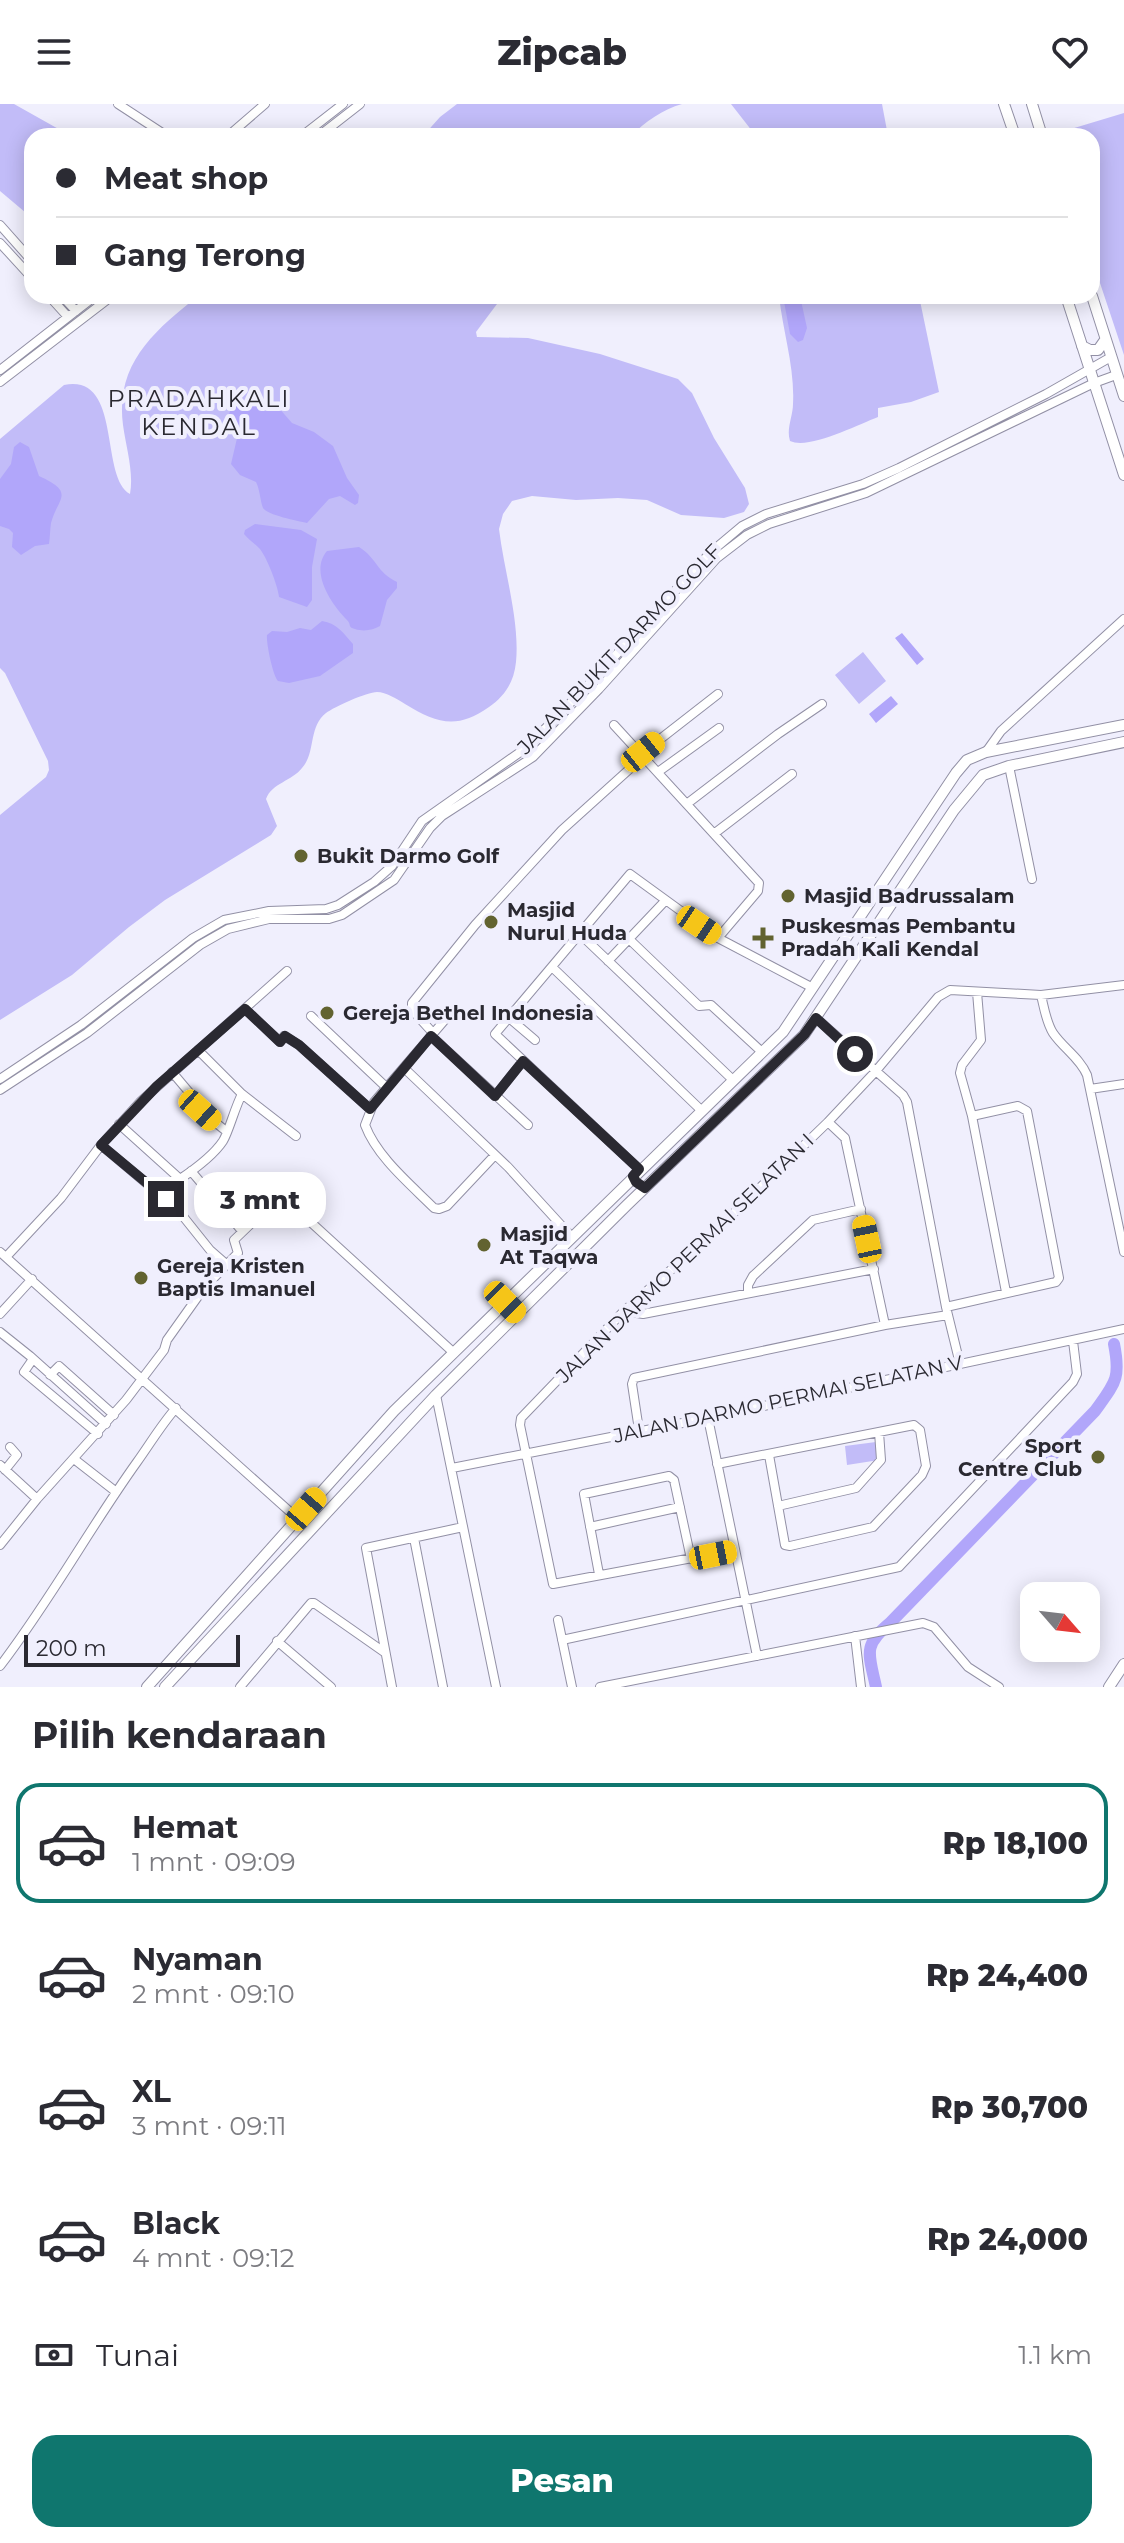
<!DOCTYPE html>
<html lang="id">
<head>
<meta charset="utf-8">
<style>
	body { margin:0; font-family:Montserrat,sans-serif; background:#f7f7f7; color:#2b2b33; height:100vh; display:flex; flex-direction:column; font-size:30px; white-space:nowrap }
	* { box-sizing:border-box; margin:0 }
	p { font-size:26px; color:#7c7c81 }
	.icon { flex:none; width:44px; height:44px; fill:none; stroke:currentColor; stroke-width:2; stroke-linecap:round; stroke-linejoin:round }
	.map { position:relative; height:1583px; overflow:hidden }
	.sheet { display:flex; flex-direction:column; background:#fff; flex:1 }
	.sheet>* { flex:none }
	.guide { position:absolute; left:24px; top:24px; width:1076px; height:176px; border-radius:24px; box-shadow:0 4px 20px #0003; display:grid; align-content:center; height:176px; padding:0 32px; background:#fff }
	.needle { width:52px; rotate:118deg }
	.fabs { position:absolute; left:1020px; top:1478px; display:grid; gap:16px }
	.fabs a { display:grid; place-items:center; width:80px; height:80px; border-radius:16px; background:#fff; box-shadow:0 4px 20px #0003; font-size:40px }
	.scale { position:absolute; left:24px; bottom:20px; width:216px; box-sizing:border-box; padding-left:8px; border:4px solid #2a2931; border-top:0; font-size:22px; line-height:28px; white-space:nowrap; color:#2a2931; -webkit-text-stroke:6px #f0effd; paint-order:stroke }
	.end { position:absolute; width:36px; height:36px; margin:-18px; border:10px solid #2a2931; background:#fff; box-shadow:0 0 0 4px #fff }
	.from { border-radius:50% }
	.bubble { position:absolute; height:56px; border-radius:24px; background:#fff; box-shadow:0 4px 20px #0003; font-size:26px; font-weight:800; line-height:56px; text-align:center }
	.car { position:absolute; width:24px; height:48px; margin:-24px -12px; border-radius:10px; box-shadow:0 0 6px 2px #0007; background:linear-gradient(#f5c518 24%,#345 0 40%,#f5c518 0 76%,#345 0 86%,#f5c518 0) }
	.guide b { display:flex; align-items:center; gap:28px; height:76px; font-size:30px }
	.guide b+b { border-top:2px solid #e1e1e2 }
	.guide i { width:20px; height:20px; background:#2b2b33 }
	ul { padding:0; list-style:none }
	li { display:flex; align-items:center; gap:24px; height:120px; margin:0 16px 12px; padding:0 16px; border:4px solid transparent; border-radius:24px }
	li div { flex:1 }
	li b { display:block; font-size:30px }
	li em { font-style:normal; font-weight:800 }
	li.selected { border-color:#0f766e }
	li>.icon { width:72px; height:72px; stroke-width:1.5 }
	h2 { padding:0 32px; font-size:36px; line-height:96px }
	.pay { display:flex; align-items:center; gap:20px; height:88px; padding:0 32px; font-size:30px }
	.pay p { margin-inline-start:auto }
	.primary-button { display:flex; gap:16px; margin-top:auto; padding:16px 32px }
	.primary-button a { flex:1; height:92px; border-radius:24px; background:#0f766e; color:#fff; font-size:32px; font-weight:800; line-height:92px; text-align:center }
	header { display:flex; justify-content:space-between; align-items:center; height:104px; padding:0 32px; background:#fff; font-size:36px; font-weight:800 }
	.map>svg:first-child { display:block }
	.green { fill:#c2bcf8 }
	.water { fill:#b1a6fa }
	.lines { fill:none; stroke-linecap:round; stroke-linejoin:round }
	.river { stroke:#b1a6fa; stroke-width:12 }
	.minor-casing { stroke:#9290a5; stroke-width:10 }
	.major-casing { stroke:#9290a5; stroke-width:12 }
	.minor { stroke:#fff; stroke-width:8 }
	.major { stroke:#fff; stroke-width:10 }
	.route { stroke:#2a2931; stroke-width:10 }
	.poi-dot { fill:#626330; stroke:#f0effd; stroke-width:3 }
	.labels { text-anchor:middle; stroke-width:8; stroke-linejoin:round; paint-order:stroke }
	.street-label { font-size:20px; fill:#2a2931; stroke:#f0effd }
	.poi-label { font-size:20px; font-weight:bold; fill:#2a2931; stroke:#f0effd; text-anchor:start }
	.quarter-label { font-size:24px; letter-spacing:2px; fill:#2a2931; stroke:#f0effd }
</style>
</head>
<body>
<header><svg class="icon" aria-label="menu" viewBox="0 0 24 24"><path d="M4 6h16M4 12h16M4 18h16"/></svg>Zipcab<svg class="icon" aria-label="heart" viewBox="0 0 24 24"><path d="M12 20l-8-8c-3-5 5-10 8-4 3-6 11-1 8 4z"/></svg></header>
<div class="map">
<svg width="1124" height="1583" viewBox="0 0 1124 1583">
	<rect width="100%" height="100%" fill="#f0effd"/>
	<path class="green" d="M0,0H14L71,32H32V114L0,87Z
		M457,0H682C663,5 645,18 631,32H423L440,13Z
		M731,0H882L888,32H756Z
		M1124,9V251L1092,155V32L1051,31Z
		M198,192H503L476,228L477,233L528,234L600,250L678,275L692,289L714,334L745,384L749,400L744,408L724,414L681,411L647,396L618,394L576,396L532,392L512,397L503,410L499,425C504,467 520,517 516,558C514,578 505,592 489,603C457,626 436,619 405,600C397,595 386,588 377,588C367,588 334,603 326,609C308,623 316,649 302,664C292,677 272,679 266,695L277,722L271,731L165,796L129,823L72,871L0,916V711L46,673L49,666L48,657L5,569L0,564V335L64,281C123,269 99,373 130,390C134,368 126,343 123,321C115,260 154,227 198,192Z
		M779,192H919L939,288L911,298L878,304V313C857,321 809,346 790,337C786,325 793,312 793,300C795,264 783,228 779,192Z
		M863,548L886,577L859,600L835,571Z
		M876,1338L879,1356L847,1361L845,1342Z"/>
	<path class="water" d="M783,192H800L807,224L803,236L798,238L790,230Z
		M241,296L278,303L292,319L314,328L333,342L347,374L359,391L358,399L355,401L340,392L329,395L307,419C298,417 267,411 263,404C260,396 260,386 256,378L240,371L231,360L238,330L229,310L232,302Z
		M20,338L29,343L39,372C76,389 58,393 51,419C50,426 50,433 49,440L35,442L21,451L12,443L13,429L9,425L0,422V375L11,360L14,343Z
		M255,420L301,426L317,435L312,463V496L307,503L279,493C278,482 266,451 259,444C253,438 249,436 244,430L245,426Z
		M359,443C378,455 376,468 397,478V484L387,496L380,522C373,526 364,528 355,525C347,523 352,521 347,516C332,501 309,468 327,447Z
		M322,517C337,519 344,530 353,540V549L320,572L289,579L278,577C273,572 266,539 267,531L272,527L287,528L300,524L311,526Z
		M902,529L924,555L917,561L895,534Z
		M891,592L898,600L876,619L869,610Z"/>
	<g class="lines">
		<path class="river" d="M876,1583C869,1550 862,1542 890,1519L1095,1307C1115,1279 1121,1275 1114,1240"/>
		<g class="minor-casing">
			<path id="minor" d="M118,0L167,32
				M228,32L265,0
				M302,32L343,0
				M319,32L360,0
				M0,121L32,157
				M0,139L32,174
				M49,192L68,213
				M62,192L76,207
				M0,266L95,192
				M0,278L112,192
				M614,621L759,779L758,787L718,834
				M986,648L1001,627L1124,515
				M641,650L718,590
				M1009,662L1032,775
				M658,668L719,624
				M688,699L778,630L822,600
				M715,729L792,670
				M580,830L733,976
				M630,836L699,902L711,901L762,948
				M608,857L665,797
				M552,863L701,1006
				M977,888L981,936L962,961L960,969L972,1012L1006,1188
				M1041,891C1044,903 1046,918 1053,929C1063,944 1080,954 1087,971L1124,1148
				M245,905L280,938L284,932L299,941L370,1005
				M450,910L374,998L365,1021C377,1053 410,1080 434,1104L439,1105L447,1102L495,1051
				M311,912L386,983
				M508,913L535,936
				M816,914L903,991L907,998L946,1203L960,1260
				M433,929L412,906V899L475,821L562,726L644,652
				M431,932L528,1021
				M198,946L242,990L296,1032
				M404,964L508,1063L571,1132
				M172,968L199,1000L200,1006L226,1027
				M0,975L81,921L193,834L224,816L269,807L326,805L338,801L374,778L392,762L422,717L526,644L591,578L711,448L742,422L766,410L863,380L899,364L1046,290L1111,253
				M1090,985L1124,980
				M0,986L87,929L200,841L228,825L269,815H329L342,811L394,776L430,724L442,712L533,653L599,585L717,454L747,431L769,420L866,389L1094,279L1116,271
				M495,992L523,957
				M828,1018L845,1034L885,1221
				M119,1020L180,1075C195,1065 213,1052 223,1037C229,1027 235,1003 242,990
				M101,1041L178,1106L210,1146L226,1160
				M639,1065L495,930L630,770L718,834L813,884
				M191,1067L242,1127
				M0,1148L298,1415
				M6,1153L61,1094L101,1041L140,998L287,867
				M748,1189V1181L753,1172L813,1116L861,1105
				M946,1203L1056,1178L1059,1174L1027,1007L1018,1002L972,1012
				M624,1207L643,1210L874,1165
				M0,1210L32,1175
				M0,1228L30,1252L106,1320
				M33,1255L24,1268L98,1330
				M50,1271L59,1262L114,1311
				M436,1291L496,1583
				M708,1314L757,1552
				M639,1326L632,1280L634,1274L885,1221L948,1211
				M74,1355L115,1387
				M717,1360L914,1321L920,1326L926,1362L922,1371L873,1423L790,1442L785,1441L769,1351
				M0,1361L37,1395
				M452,1364L708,1314L1124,1225
				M5,1366L17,1351L10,1343
				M778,1402L856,1384L881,1356L879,1328
				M590,1423L680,1403
				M414,1434L443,1583
				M0,1441L37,1395L126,1296L164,1246L167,1236L204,1184L238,1149L234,1136L281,1091L454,1249
				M735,1446L553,1480L520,1321L521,1314L624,1207L712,1130L828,1018L875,968L938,893L950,886L1041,891L1124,881
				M599,1470L584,1390L669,1372L674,1376L691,1455
				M558,1516L572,1583
				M855,1532L861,1583
				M562,1536L899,1463L1073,1278L1077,1270L1073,1237
				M277,1537L331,1583
				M0,1562C50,1497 89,1425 137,1358C150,1340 161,1321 176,1304
				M240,1583L311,1499H314L384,1548
				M392,1583L366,1444L463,1423
				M600,1583L923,1519L934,1523L968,1563L999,1583"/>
		</g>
		<g class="major-casing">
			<path id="major" d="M1004,0L1015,32
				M1032,0L1042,32
				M1066,192L1124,371
				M1092,192L1124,292
				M1082,242L1090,246H1098L1105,236
				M147,1583L394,1307L783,928L956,669L967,656L986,648L1124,621
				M165,1583L436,1291L627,1101L804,931L954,706L983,671L1009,662L1124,638
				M1109,1583L1124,1560"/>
		</g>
		<use href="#minor" class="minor"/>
		<use href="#major" class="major"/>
	</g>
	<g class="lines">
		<path class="route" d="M166,1095L101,1041L157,982L245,905L280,938L285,932L299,941L370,1005L431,932L495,992L523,957L639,1065L633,1072L636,1078L645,1084L804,931L816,914L855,950"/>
	</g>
	<g class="poi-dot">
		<circle cx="301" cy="752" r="8"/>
		<circle cx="788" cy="792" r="8"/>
		<circle cx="491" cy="818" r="8"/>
		<path d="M759 822h8v8h8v8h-8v8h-8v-8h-8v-8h8z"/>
		<circle cx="327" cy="909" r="8"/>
		<circle cx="484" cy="1141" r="8"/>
		<circle cx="141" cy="1174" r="8"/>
		<circle cx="1098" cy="1353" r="8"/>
	</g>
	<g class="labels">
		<g class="street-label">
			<text transform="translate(619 545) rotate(-46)" y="7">JALAN BUKIT DARMO GOLF</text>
			<text transform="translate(685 1154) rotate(-44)" y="7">JALAN DARMO PERMAI SELATAN I</text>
			<text transform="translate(788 1295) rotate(-12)" y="7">JALAN DARMO PERMAI SELATAN V</text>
		</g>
		<g class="poi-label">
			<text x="317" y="759">Bukit Darmo Golf</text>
			<text x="804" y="799">Masjid Badrussalam</text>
			<text x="507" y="813">Masjid<tspan x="507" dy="23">Nurul Huda</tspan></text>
			<text x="781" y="829">Puskesmas Pembantu<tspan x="781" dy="23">Pradah Kali Kendal</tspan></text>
			<text x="343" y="916">Gereja Bethel Indonesia</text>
			<text x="500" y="1137">Masjid<tspan x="500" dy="23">At Taqwa</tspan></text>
			<text x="157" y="1169">Gereja Kristen<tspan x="157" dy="23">Baptis Imanuel</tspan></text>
			<text x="1082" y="1349" text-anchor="end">Sport<tspan x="1082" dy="23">Centre Club</tspan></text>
		</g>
		<g class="quarter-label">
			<text x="199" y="303">PRADAHKALI<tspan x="199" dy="28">KENDAL</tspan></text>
		</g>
	</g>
</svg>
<div class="fabs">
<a><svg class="needle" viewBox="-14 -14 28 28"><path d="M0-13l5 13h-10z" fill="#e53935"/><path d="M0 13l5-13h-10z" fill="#7c7c81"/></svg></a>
</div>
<div class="scale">200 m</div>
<i class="end from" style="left:855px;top:950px"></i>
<i class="end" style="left:166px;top:1095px"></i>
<div class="bubble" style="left:194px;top:1068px;width:132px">3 mnt</div>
<i class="car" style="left:643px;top:648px;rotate:51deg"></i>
<i class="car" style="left:699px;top:821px;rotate:124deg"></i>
<i class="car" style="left:200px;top:1006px;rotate:132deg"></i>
<i class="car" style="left:867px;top:1135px;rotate:348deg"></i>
<i class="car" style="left:505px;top:1198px;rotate:135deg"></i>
<i class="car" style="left:306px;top:1405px;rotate:41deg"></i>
<i class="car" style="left:713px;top:1451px;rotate:79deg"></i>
<div class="guide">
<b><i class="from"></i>Meat shop</b>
<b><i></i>Gang Terong</b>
</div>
</div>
<section class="sheet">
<h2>Pilih kendaraan</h2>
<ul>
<li class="selected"><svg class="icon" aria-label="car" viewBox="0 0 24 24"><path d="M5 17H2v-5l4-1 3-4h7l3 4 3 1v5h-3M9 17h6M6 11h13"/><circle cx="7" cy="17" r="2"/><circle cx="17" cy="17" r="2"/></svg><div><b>Hemat</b><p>1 mnt · 09:09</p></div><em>Rp 18,100</em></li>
<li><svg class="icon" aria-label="car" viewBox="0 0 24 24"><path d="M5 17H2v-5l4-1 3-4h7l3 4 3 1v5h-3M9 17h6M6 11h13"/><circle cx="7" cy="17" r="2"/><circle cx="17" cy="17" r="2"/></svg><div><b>Nyaman</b><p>2 mnt · 09:10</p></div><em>Rp 24,400</em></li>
<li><svg class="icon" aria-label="car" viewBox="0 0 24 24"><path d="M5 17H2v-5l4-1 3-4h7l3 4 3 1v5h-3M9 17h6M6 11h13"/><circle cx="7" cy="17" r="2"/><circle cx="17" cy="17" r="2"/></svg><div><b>XL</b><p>3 mnt · 09:11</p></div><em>Rp 30,700</em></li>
<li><svg class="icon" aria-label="car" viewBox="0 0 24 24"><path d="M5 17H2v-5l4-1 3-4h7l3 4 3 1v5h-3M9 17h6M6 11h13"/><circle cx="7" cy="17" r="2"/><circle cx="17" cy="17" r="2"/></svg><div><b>Black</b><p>4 mnt · 09:12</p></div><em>Rp 24,000</em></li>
</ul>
<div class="pay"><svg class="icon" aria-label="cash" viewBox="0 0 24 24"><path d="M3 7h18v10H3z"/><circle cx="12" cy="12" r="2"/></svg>Tunai<p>1.1 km</p></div>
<div class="primary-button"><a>Pesan</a></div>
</section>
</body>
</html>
